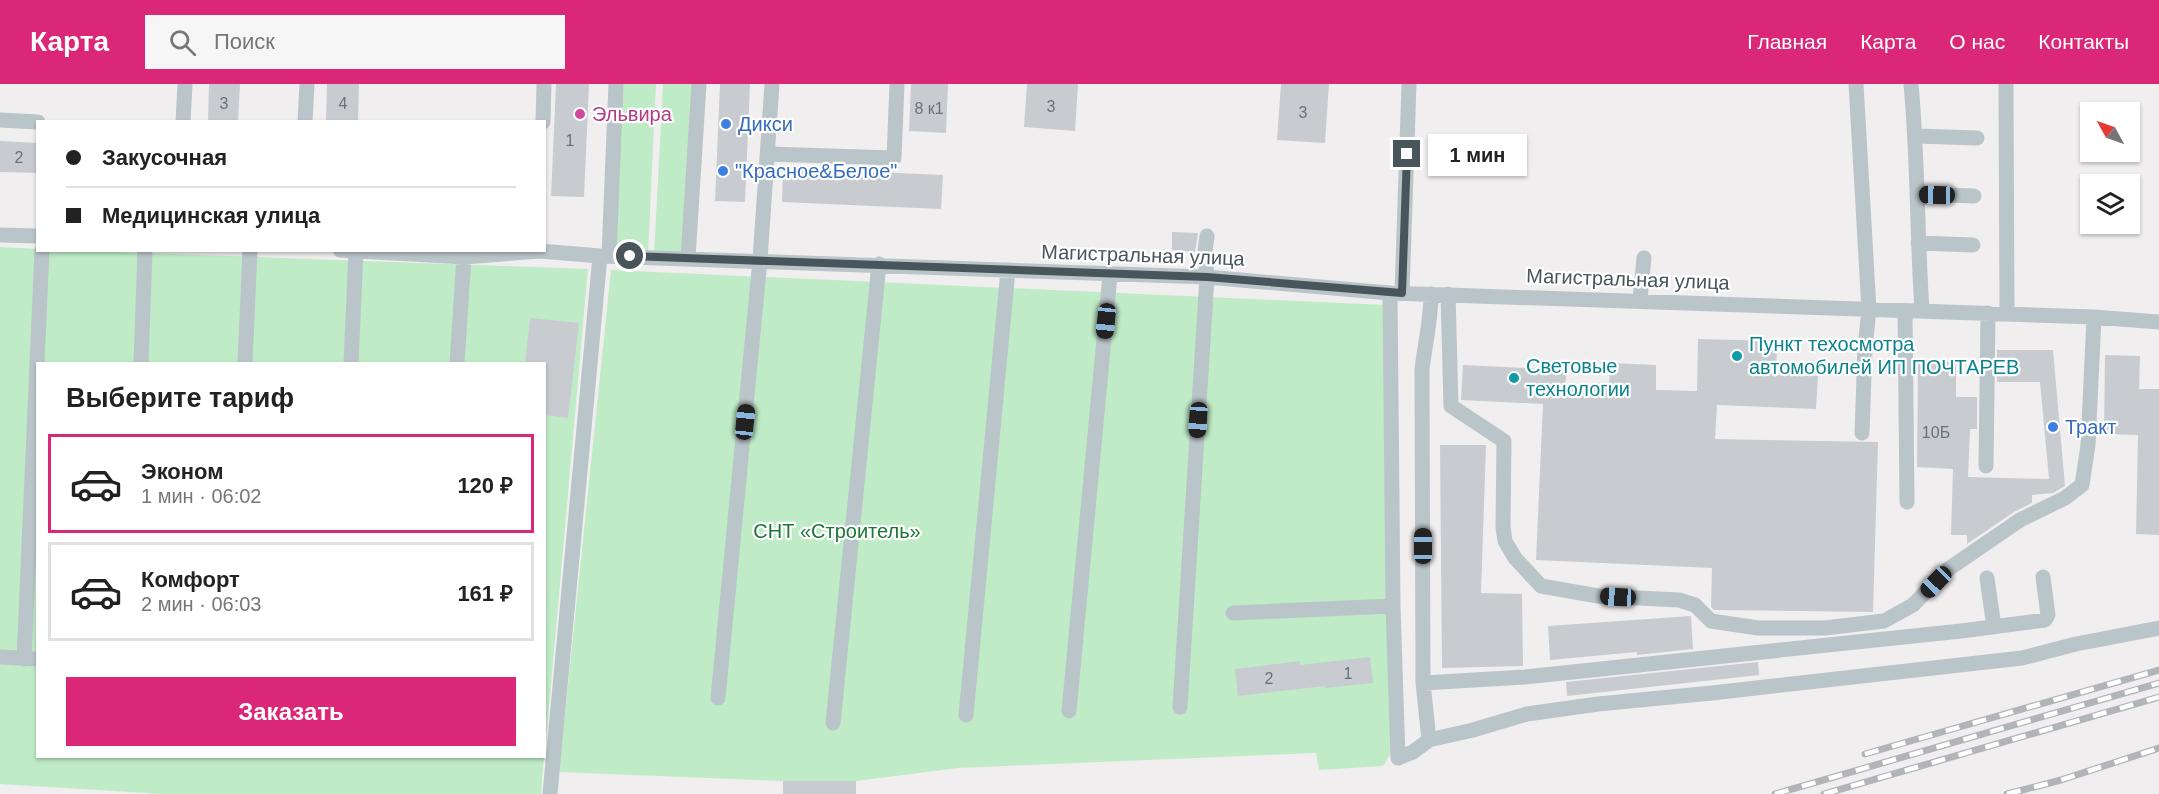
<!DOCTYPE html>
<html lang="ru">
<head>
<meta charset="utf-8">
<style>
	body { margin:0; font-family:Arial,sans-serif; background:#f6f6f6; color:#222; height:100vh; display:flex; flex-direction:column; font-size:22px; white-space:nowrap }
	* { box-sizing:border-box; margin:0 }
	p { font-size:20px; color:#767676 }
	.icon { flex:none; width:33px; height:33px; fill:none; stroke:currentColor; stroke-width:2; stroke-linecap:round; stroke-linejoin:round }
	.map { position:relative; flex:1; overflow:hidden }
	.drawer { position:absolute; left:36px; top:278px; width:510px; height:396px; display:flex; flex-direction:column; background:#fff; border-radius:0px; box-shadow:0 2px 4px #0004 }
	.drawer>* { flex:none }
	.banner { position:absolute; left:36px; top:36px; width:510px; height:132px; border-radius:0px; box-shadow:0 2px 4px #0004; display:grid; align-content:center; height:132px; padding:0 30px; background:#fff }
	.needle { width:39px; rotate:310deg }
	.controls { position:absolute; left:2080px; top:18px; display:grid; gap:12px }
	.controls a { display:grid; place-items:center; width:60px; height:60px; border-radius:0px; background:#fff; box-shadow:0 2px 4px #0004; font-size:30px }
	.end { position:absolute; width:27px; height:27px; margin:-14px; border:8px solid #48555a; background:#fff; box-shadow:0 0 0 3px #fff }
	.from { border-radius:50% }
	.bubble { position:absolute; height:42px; border-radius:0px; background:#fff; box-shadow:0 2px 4px #0004; font-size:20px; font-weight:800; line-height:42px; text-align:center }
	.car { position:absolute; width:18px; height:36px; margin:-18px -9px; border-radius:8px; box-shadow:0 0 4px 2px #0007; background:linear-gradient(#222 24%,#8ab4d8 0 40%,#222 0 76%,#8ab4d8 0 86%,#222 0) }
	.banner b { display:flex; align-items:center; gap:21px; height:57px; font-size:22px }
	.banner b+b { border-top:2px solid #e0e0e0 }
	.banner i { width:15px; height:15px; background:#222 }
	ul { padding:0; list-style:none }
	li { display:flex; align-items:center; gap:18px; height:99px; margin:0 12px 9px; padding:0 18px; border:3px solid #e0e0e0; border-radius:0px }
	li div { flex:1 }
	li b { display:block; font-size:22px }
	li em { font-style:normal; font-weight:800 }
	li.active { border-color:#db2777 }
	li>.icon { width:54px; height:54px; stroke-width:1.5 }
	h2 { padding:0 30px; font-size:27px; line-height:72px }
	.cta { display:flex; gap:12px; margin-top:auto; padding:12px 30px }
	.cta a { flex:1; height:69px; border-radius:0px; background:#db2777; color:#fff; font-size:24px; font-weight:800; line-height:69px; text-align:center }
	header { display:flex; align-items:center; gap:36px; box-sizing:border-box; height:84px; padding:0 30px; background:#db2777; color:#fff }
	header strong { font-size:28px }
	nav { display:flex; gap:33px; margin-inline-start:auto; font-size:21px }
	.search { width:420px; height:54px; background:#f6f6f6; display:flex; align-items:center; gap:15px; box-sizing:border-box; padding:0 21px; border-radius:0px; color:#767676; font-size:22px }
	.map>svg:first-child { display:block }
	.green { fill:#bfebc7 }
	.building { fill:#c8ccd0 }
	.lines { fill:none; stroke-linecap:round; stroke-linejoin:round }
	.minor { stroke:#bac5ca; stroke-width:15 }
	.rail-casing { stroke:#b1b5b8; stroke-width:7 }
	.rail { stroke:#fff; stroke-width:4.5; stroke-dasharray:14; stroke-linecap:butt }
	.route { stroke:#48555a; stroke-width:8 }
	.hotel-dot { fill:#d1479c; stroke:#fff; stroke-width:2 }
	.shop-dot { fill:#3f7fe0; stroke:#fff; stroke-width:2 }
	.culture-dot { fill:#0f9aa8; stroke:#fff; stroke-width:2 }
	.labels { text-anchor:middle; stroke-width:4.5; stroke-linejoin:round; paint-order:stroke }
	.number-label { font-size:16px; fill:#687378 }
	.hotel-label { font-size:20px; fill:#b23c85; stroke:#fff; text-anchor:start }
	.shop-label { font-size:20px; fill:#366cbe; stroke:#fff; text-anchor:start }
	.street-label { font-size:20px; fill:#48555a; stroke:#fff }
	.culture-label { font-size:20px; fill:#0d838f; stroke:#fff; text-anchor:start }
	.park-label { font-size:20px; fill:#1d7638; stroke:#fff }
</style>
</head>
<body>
<header>
<strong>Карта</strong>
<div class="search"><svg class="icon" aria-label="search" viewBox="0 0 24 24"><circle cx="10" cy="10" r="6"/><path d="M15 15l6 6"/></svg>Поиск</div>
<nav><a>Главная</a><a>Карта</a><a>О нас</a><a>Контакты</a></nav>
</header>
<div class="map">
<svg width="2159" height="710" viewBox="0 0 2159 710">
	<rect width="100%" height="100%" fill="#f1eeef"/>
	<path class="green" d="M620,0H656L648,170L612,168Z
		M663,0H696L687,172L654,171Z
		M0,163L37,165L38,166L88,167L588,185L545,668L544,279H38V672H544L541,710H163L0,700Z
		M611,186L1385,221L1392,667L1383,682L1319,686L1316,669L958,684L856,697H783L559,688Z"/>
	<path class="building" d="M209,0H240L238,38H208Z
		M327,0H359L358,38H326Z
		M556,0H589L584,113L551,112Z
		M720,0H750L745,118L715,117Z
		M911,0H948L946,49L909,47Z
		M1027,0H1078L1075,47L1024,43Z
		M1281,0H1329L1325,59L1277,56Z
		M0,57L38,59V89L0,88Z
		M783,84L943,91L941,125L782,118Z
		M1172,148L1198,149L1195,168L1172,166Z
		M530,234L579,239L568,334L544,331V279H525Z
		M1698,255L1777,257L1776,291L1818,292L1816,325L1717,321L1715,355L1878,358L1873,528L1714,526L1711,523L1712,484L1536,476L1543,320L1461,316L1463,281L1567,286L1565,302L1609,304L1610,279L1656,281V306L1697,307Z
		M1997,266H2053L2065,402L2053,409L2032,411V419L2014,428L1967,460V451H1951L1953,385L1917,383L1918,278H1956V313H1977V345H1970L1968,393L2049,395L2040,298H1997Z
		M2105,271L2140,272L2139,305H2159V451L2136,450L2138,351L2104,350Z
		M1440,361H1486L1481,509L1522,510L1523,582L1442,584Z
		M1691,532L1693,565L1637,571V568L1550,576L1548,542Z
		M1370,573L1373,599L1325,604V602L1238,612L1235,585L1300,577V581Z
		M1758,578L1759,591L1567,612L1566,598Z
		M783,697H856V710H783Z"/>
	<g class="lines">
		<path class="minor" d="M1856,0L1869,226L1865,263L1862,349
			M1911,0C1918,76 1917,151 1922,227
			M2006,0L2007,230
			M0,36L38,38
			M183,38L185,0
			M305,38L307,0
			M543,38L544,0
			M1916,52L1977,54
			M768,70L894,74L897,0
			M1918,110L1974,112
			M0,151L38,152
			M1918,159L1973,161
			M340,166L464,173L540,167L600,172L1207,193L1390,209L2094,233L2159,238
			M609,171L616,0
			M688,174L699,0
			M1402,209L1409,0
			M1448,210L1451,322L1504,357L1503,443L1505,457L1515,474L1541,502L1598,512L1679,516L1695,521L1711,537L1758,544H1825L1884,537L1913,521L1947,486L2020,436L2065,414L2082,401L2088,361L2094,233
			M1640,216L1644,174
			M1905,227L1907,418
			M141,279L145,166
			M245,279L250,166
			M351,279L356,167
			M457,279L464,173
			M1986,382L1988,229
			M1987,494L1994,543
			M1393,522L1398,674L1413,668L1429,656L1423,599L1422,285C1425,260 1431,236 1431,210
			M1233,529L1393,522L1390,209
			M0,573L38,575
			M24,575L42,166
			M1423,599L1525,593L1961,547L2045,536L2048,531L2043,493
			M718,614L760,176L772,0
			M1180,623L1207,193L1205,168L1207,152
			M1069,627L1110,191
			M966,631L1008,186
			M833,639L879,180
			M1429,656L1473,646L1527,630L1598,620L1712,609L2022,574L2076,560L2159,544
			M550,710L600,172"/>
		<g class="rail-casing">
			<path id="rail" d="M1865,670L2159,586
				M1775,710L2159,599
				M1824,710L2159,613
				M2007,710L2061,696L2159,664"/>
		</g>
		<use href="#rail" class="rail"/>
	</g>
	<g class="lines">
		<path class="route" d="M630,172L1207,193L1402,209L1407,70"/>
	</g>
	<circle class="hotel-dot" cx="580" cy="30" r="6"/>
	<g class="shop-dot">
		<circle cx="726" cy="40" r="6"/>
		<circle cx="723" cy="87" r="6"/>
		<circle cx="2053" cy="343" r="6"/>
	</g>
	<g class="culture-dot">
		<circle cx="1737" cy="272" r="6"/>
		<circle cx="1514" cy="294" r="6"/>
	</g>
	<g class="labels">
		<g class="number-label">
			<text x="224" y="25">3</text>
			<text x="343" y="25">4</text>
			<text x="1051" y="28">3</text>
			<text x="929" y="30">8 к1</text>
			<text x="1303" y="34">3</text>
			<text x="570" y="62">1</text>
			<text x="19" y="79">2</text>
			<text x="1936" y="354">10Б</text>
			<text x="1348" y="595">1</text>
			<text x="1269" y="600">2</text>
		</g>
		<g class="hotel-label">
			<text x="592" y="37">Эльвира</text>
		</g>
		<g class="shop-label">
			<text x="738" y="47">Дикси</text>
			<text x="735" y="94">"Красное&amp;Белое"</text>
			<text x="2065" y="350">Тракт</text>
		</g>
		<g class="street-label">
			<text transform="translate(1143 171) rotate(2)" y="7">Магистральная улица</text>
			<text transform="translate(1628 195) rotate(2)" y="7">Магистральная улица</text>
		</g>
		<g class="culture-label">
			<text x="1749" y="267">Пункт техосмотра<tspan x="1749" dy="23">автомобилей ИП ПОЧТАРЕВ</tspan></text>
			<text x="1526" y="289">Световые<tspan x="1526" dy="23">технологии</tspan></text>
		</g>
		<g class="park-label">
			<text x="837" y="454">СНТ «Строитель»</text>
		</g>
	</g>
</svg>
<div class="controls">
<a><svg class="needle" viewBox="-14 -14 28 28"><path d="M0-13l5 13h-10z" fill="#e53935"/><path d="M0 13l5-13h-10z" fill="#767676"/></svg></a>
<a><svg class="icon" aria-label="layers" viewBox="0 0 24 24"><path d="M12 4l9 5-9 5-9-5zM3 14l9 5 9-5"/></svg></a>
</div>
<i class="end from" style="left:630px;top:172px"></i>
<i class="end" style="left:1407px;top:70px"></i>
<div class="bubble" style="left:1428px;top:50px;width:99px">1 мин</div>
<i class="car" style="left:1937px;top:111px;rotate:271deg"></i>
<i class="car" style="left:1106px;top:237px;rotate:186deg"></i>
<i class="car" style="left:1198px;top:336px;rotate:184deg"></i>
<i class="car" style="left:745px;top:338px;rotate:6deg"></i>
<i class="car" style="left:1423px;top:462px;rotate:0deg"></i>
<i class="car" style="left:1936px;top:498px;rotate:224deg"></i>
<i class="car" style="left:1618px;top:513px;rotate:273deg"></i>
<div class="banner">
<b><i class="from"></i>Закусочная</b>
<b><i></i>Медицинская улица</b>
</div>
<section class="drawer">
<h2>Выберите тариф</h2>
<ul>
<li class="active"><svg class="icon" aria-label="car" viewBox="0 0 24 24"><path d="M5 17H2v-5l4-1 3-4h7l3 4 3 1v5h-3M9 17h6M6 11h13"/><circle cx="7" cy="17" r="2"/><circle cx="17" cy="17" r="2"/></svg><div><b>Эконом</b><p>1 мин · 06:02</p></div><em>120 ₽</em></li>
<li><svg class="icon" aria-label="car" viewBox="0 0 24 24"><path d="M5 17H2v-5l4-1 3-4h7l3 4 3 1v5h-3M9 17h6M6 11h13"/><circle cx="7" cy="17" r="2"/><circle cx="17" cy="17" r="2"/></svg><div><b>Комфорт</b><p>2 мин · 06:03</p></div><em>161 ₽</em></li>
</ul>
<div class="cta"><a>Заказать</a></div>
</section>
</div>
</body>
</html>
